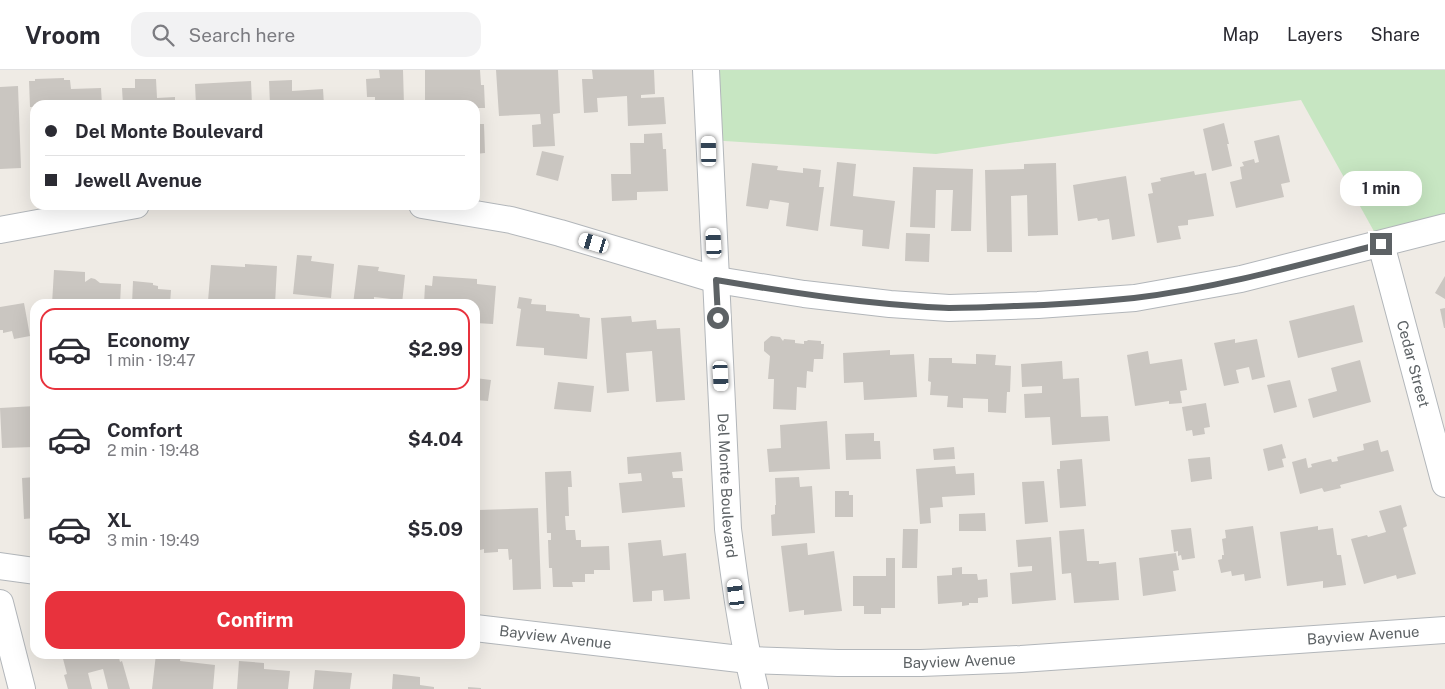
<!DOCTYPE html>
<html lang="en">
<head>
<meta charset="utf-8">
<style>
	body { margin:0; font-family:"Public Sans",sans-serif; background:#f2f2f3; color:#2b2b33; height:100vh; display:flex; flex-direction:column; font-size:19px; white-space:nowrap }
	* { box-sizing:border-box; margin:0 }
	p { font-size:16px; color:#7c7c81 }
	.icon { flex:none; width:28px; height:28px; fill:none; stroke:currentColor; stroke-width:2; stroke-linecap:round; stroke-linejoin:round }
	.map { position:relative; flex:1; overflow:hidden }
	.side { position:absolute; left:30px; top:229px; width:450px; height:360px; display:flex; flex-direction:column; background:#fff; border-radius:15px; box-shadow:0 5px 20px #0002 }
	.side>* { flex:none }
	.banner { position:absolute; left:30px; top:30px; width:450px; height:110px; border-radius:15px; box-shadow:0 5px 20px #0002; display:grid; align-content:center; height:110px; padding:0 15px; background:#fff }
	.end { position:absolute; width:22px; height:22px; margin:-11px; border:6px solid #5d6265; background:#fff; box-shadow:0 0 0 2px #fff }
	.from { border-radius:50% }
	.bubble { position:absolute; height:35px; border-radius:15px; background:#fff; box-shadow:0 5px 20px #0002; font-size:16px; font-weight:700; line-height:35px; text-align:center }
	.car { position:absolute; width:15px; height:30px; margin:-15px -8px; border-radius:6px; box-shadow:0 0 4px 1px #0007; background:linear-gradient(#fff 24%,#345 0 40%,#fff 0 76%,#345 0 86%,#fff 0) }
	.banner b { display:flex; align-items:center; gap:18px; height:48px; font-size:19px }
	.banner b+b { border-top:1px solid #e1e1e2 }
	.banner i { width:12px; height:12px; background:#2b2b33 }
	ul { padding:9px 0 0; list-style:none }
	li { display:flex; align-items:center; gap:15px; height:82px; margin:0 10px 8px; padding:0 5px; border:2px solid transparent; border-radius:15px }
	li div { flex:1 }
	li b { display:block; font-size:19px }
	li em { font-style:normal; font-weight:700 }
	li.selected { border-color:#e8323d }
	li>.icon { width:45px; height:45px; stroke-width:1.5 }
	.primary-button { display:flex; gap:10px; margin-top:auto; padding:10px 15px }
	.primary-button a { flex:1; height:58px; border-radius:15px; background:#e8323d; color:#fff; font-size:20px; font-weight:700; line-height:58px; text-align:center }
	header { display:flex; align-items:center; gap:30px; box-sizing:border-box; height:70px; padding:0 25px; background:#fff; border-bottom:1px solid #e1e1e2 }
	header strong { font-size:24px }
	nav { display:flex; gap:28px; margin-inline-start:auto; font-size:18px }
	.search { width:350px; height:45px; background:#f2f2f3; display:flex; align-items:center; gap:12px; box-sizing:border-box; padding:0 18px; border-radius:15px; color:#7c7c81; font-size:19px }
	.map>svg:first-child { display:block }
	.green { fill:#c7e6c2 }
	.building { fill:#cac6c1 }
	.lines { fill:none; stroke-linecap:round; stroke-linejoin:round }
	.minor-casing { stroke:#b2b6ba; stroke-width:28 }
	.minor { stroke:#fff; stroke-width:26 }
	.route { stroke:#5d6265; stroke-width:6 }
	.labels { text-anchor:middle; stroke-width:5; stroke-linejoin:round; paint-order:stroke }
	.street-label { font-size:15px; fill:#5d6265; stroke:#fff }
</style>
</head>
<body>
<header>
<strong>Vroom</strong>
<div class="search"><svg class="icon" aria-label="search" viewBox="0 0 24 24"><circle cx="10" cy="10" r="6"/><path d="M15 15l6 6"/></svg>Search here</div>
<nav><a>Map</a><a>Layers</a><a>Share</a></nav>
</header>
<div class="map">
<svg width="1445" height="619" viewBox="0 0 1445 619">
	<rect width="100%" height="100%" fill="#efebe5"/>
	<path class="green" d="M706,0H1445V157L1381,174L1301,30L936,84L709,70Z"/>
	<path class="building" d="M379,0H403L404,35H367L366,32H375V27H367L366,9L380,8Z
		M425,0H480L481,15H484L485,38H475V35H425Z
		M496,0H558L560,43L553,44L555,76L533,77L532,55L541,54L540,44L499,46Z
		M592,0H654L655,24L641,25V28L664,27L666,54L628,56L627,26L597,28L598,42L584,43L582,9H593Z
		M64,8V10H70L71,19L101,18L102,35H35V37H30L29,11H35V9Z
		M135,9H156L157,28L175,27V35H123L122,18H135Z
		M292,10V21L323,19L324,35H270L269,11Z
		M251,11L252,35H236V33L196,35L195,14Z
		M18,16L21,98L0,99V17Z
		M1224,53L1229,74H1227L1232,96L1212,101L1203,59Z
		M475,54H484L485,83L475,84Z
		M662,63L663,79H666L668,121L637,122V130L612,131L611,104H631L630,73H644V64Z
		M1279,65L1290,112L1281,114L1284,127L1236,138L1230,112L1242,109L1240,97L1244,96L1242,92L1254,89L1255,93L1259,92L1254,71Z
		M542,81L564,86L558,111L536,105Z
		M837,92L856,94L853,126L895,131L889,179L862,176L863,160L830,156Z
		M752,93L778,96L777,100L803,103V98L821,100L819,117H824L818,161L786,156L789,133L770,130L768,139L746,136Z
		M1056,93L1058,165L1028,166L1027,125L1011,126L1012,182H987L985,100L1024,99V94Z
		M913,97L973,99L971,161H951L953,120H936L935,158L910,157Z
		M1194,101L1195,105L1206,103L1214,146L1188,150V155L1178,156L1181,169L1157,173L1148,124L1153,123L1151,113L1161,111L1160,108Z
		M1126,106L1135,166L1112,170L1109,149L1098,151L1097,148L1078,151L1073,115Z
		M906,163L930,164L929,192L905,191Z
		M297,185L312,186L311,191L334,194L331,228L293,224Z
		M245,194L277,196L275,234L208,231L211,195L245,197Z
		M358,195L379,197L378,201L405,205L402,234H391V229L374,227V234H353Z
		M54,200L85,202V212L91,208L95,209L100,213L121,214L120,234H52Z
		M433,206L477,209V214L496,216L493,254L475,253V234H424L425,215L432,216Z
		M1445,206V229L1435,223Z
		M133,211L153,213V215L158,216V219L171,220L170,234H132Z
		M519,227L532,229L531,234L546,235V241L579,244L580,247L590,248L587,289L544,285V278L516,276L521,239L517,238Z
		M24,233L30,266L14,269L12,261L3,263V260H0V237Z
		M1354,235L1363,272L1298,288L1289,251Z
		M1445,238V258H1444L1440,239Z
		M631,246L632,252L656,250L657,259L680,258L685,330L656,332L652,281L626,283L629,321L607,323L601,248Z
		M771,266L780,267L783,271L784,269L795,270V273L804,274V271H807L808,270L821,271V274H824L823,289H814L813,302L807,301L806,318L797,317L796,340L773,339L774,309H768L770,286L764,281V272Z
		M1235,269V273L1257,269L1265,307L1252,310L1249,297L1236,300L1239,313L1224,316L1214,273Z
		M890,280V285L914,284L917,327L864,330L863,312L844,313L843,283Z
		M1148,281L1150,294L1182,289L1187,320L1180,321L1182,333L1169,334V331L1135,336L1127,285Z
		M976,284L996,285L995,295L1011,296L1010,322H1007L1006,343L988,342V329L963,328V338L947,337L948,326L930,325L931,312L928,311L929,288H952V293L976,294Z
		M1360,290L1371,332L1313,348L1308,329L1337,321L1331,298Z
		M1062,291L1063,309L1079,308L1081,347L1108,346L1110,371L1052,375L1050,347L1025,348L1024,324L1042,323V316L1022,317L1021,294Z
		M475,308L491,310L488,331L475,330Z
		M1290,310L1297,337L1274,343L1267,315Z
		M558,312L594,316L591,342L554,339Z
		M1206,333L1210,357L1204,358L1205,364L1193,366L1192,360L1186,361L1182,337Z
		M35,336V377L2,378L0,338Z
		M827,351L830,399L769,402L767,379L781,378L780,355Z
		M874,363V371H880L881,389L846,390L845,364Z
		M1378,370L1381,382L1388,380L1394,401L1340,415L1341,418L1324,422L1322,418L1300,424L1292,392L1306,388L1308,398L1312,397L1311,394L1331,389L1332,392L1338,391L1337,387L1364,380L1363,374Z
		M1282,374L1286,388L1282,389L1284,397L1268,401L1263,379Z
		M954,377L955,389L934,390L933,379Z
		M681,382L683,401L672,402L673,408H682L685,437L622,443L619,413L642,411L641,403L628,404L627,387Z
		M1210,387L1212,409L1191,412L1188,389Z
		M1082,389L1086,436L1060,438L1057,399H1060V391Z
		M955,396L956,404L974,403L975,425L942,427L943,437L930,438L931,453L920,454L916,399Z
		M571,401L572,417H568L569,446H565L566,460H575L576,470H581V477L609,476L610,500H594V504H585V512H572L573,517H553L552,498H549L548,470H551V463H547L545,402Z
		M35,407V448L24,449L22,408Z
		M799,407L800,417L812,416L815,463L772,466L771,445L775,444V435H776L775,408Z
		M1044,411L1048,452L1025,454L1022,412Z
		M835,421H849V425H853V447H835Z
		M1401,435L1407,456L1403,458L1416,504L1397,509L1396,505L1364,514L1351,469L1367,465L1368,467L1386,462L1379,441Z
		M538,438L541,519L513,520L512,489L509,490L508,479H498V482L484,483V479L480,480L478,440Z
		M985,443L986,461H959V444Z
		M1253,456L1261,508L1245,511L1244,504L1232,506L1231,501L1221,503L1218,490L1222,489V485H1224L1222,469L1226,468L1225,460Z
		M1318,456V460L1333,458L1337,485H1341L1346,515L1323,518V511L1287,516L1280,462Z
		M1191,458L1195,488L1182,490L1181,485L1178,486V481L1174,482L1171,460Z
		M903,459H918L917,498H902Z
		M1084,459L1087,491H1099V494L1116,492L1119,530L1074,533L1071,503L1062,504L1059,461Z
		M1051,467L1056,530L1012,534L1010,503L1032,501V496L1018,497L1016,470Z
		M661,470L663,486L686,483L690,529L664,531L663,520L652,521V531L633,532L628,473Z
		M807,473L808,485L834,481L842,541L804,545V540L789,542L781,476Z
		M1176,483L1179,500L1173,501L1176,521L1143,526L1139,488Z
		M886,488H895V538H881V544H864V536H853V506H886Z
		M962,497V504H977L978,510L987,509L988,527L978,528V533H969V535L962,536V532L938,534L937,506L952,505V498Z
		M67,584H112L114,589L119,588L120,592L122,591L130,619H108L103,599L88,603L92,619H68L64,605L67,604L62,585Z
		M156,584H181L180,591L215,595L213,619H152Z
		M239,591L264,593V599L290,601L288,619H237Z
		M315,600L352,603L350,619H313Z
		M393,604L420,607V615L434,617V619H392Z
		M468,617L481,618V619H468Z"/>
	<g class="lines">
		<g class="minor-casing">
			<g id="minor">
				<path id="s1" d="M706,0L728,459C735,513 742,566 755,619"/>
				<path d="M422,135L511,150L560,163L717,210L804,224L890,234L949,238L1038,235L1135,228L1241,209L1445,157"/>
				<path d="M0,160L136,135"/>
				<path id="s2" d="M1381,174L1445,414"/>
				<path d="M0,496L35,501"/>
				<path d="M0,533L22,619"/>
				<path id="s3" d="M475,558L748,590L838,593H921L1021,589L1445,560"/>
			</g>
		</g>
		<use href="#minor" class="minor"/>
	</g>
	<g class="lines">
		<path class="route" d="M718,248L716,210C793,223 871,235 949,238C972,238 994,237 1017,236C1056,235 1095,232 1134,228C1217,218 1299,195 1381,174"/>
	</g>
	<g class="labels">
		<g class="street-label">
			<text dy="5" stroke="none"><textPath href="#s2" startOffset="124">Cedar Street</textPath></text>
			<text dy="5" stroke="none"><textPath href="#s1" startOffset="416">Del Monte Boulevard</textPath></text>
			<text dy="5" stroke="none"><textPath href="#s3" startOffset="891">Bayview Avenue</textPath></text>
			<text dy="5" stroke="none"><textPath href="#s3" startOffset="81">Bayview Avenue</textPath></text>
			<text dy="5" stroke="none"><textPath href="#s3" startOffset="486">Bayview Avenue</textPath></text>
		</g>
	</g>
</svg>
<i class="end from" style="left:718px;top:248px"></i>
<i class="end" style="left:1381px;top:174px"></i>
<div class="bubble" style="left:1340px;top:101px;width:82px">1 min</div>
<i class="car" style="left:709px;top:81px;rotate:359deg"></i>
<i class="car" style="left:594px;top:173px;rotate:287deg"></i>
<i class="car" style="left:714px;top:173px;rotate:357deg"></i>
<i class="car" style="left:721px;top:306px;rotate:177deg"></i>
<i class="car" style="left:736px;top:524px;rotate:353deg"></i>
<div class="banner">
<b><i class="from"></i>Del Monte Boulevard</b>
<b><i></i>Jewell Avenue</b>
</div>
<section class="side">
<ul>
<li class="selected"><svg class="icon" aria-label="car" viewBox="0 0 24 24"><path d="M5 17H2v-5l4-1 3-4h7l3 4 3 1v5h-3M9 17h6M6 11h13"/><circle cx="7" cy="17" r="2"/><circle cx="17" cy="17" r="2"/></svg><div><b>Economy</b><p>1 min · 19:47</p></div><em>$2.99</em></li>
<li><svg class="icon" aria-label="car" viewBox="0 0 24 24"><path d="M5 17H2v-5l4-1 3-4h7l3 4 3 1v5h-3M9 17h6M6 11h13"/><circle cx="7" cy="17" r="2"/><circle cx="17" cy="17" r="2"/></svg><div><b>Comfort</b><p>2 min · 19:48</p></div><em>$4.04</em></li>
<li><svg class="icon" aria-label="car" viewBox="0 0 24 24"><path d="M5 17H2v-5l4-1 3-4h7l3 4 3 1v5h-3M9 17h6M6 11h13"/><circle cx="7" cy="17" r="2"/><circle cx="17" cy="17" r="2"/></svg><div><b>XL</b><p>3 min · 19:49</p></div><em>$5.09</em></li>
</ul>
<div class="primary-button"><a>Confirm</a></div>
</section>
</div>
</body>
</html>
